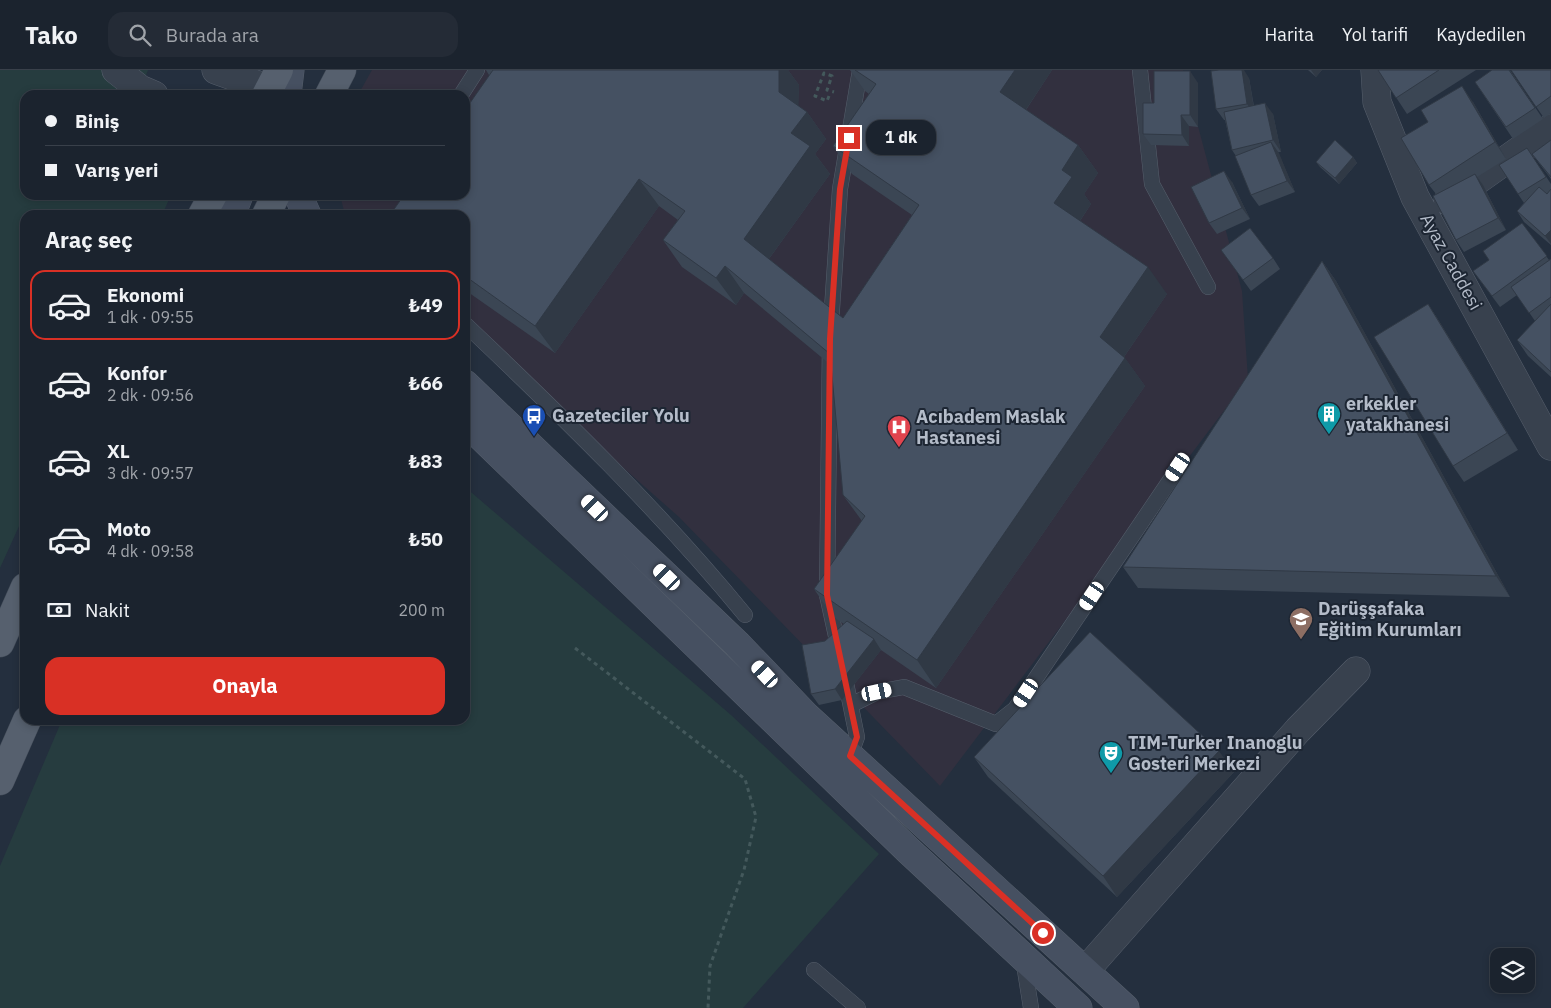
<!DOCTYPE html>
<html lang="tr">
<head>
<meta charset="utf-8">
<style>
	body { margin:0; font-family:"IBM Plex Sans",sans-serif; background:#242b36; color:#f1f3f6; height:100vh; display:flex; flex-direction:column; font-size:19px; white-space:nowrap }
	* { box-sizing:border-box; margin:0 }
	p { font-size:16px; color:#a0a4aa }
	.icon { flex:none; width:28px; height:28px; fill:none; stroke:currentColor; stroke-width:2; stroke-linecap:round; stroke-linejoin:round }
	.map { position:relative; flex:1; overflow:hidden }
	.panel { position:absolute; left:20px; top:140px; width:450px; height:515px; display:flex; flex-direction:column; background:#1b232e; border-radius:15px; box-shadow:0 2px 8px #0003,0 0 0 1px #39404a }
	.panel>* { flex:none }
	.hud { position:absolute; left:20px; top:20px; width:450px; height:110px; border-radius:15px; box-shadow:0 2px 8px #0003,0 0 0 1px #39404a; display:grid; align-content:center; height:110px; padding:0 25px; background:#1b232e }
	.fabs { position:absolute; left:1490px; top:878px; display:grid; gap:10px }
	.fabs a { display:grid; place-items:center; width:45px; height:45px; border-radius:10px; background:#1b232e; box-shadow:0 2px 8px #0003,0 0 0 1px #39404a; font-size:25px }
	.end { position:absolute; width:22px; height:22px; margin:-11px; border:6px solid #d93025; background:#fff; box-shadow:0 0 0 2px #fff }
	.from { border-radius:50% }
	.bubble { position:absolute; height:35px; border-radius:15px; background:#1b232e; box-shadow:0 2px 8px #0003,0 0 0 1px #39404a; font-size:16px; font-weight:700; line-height:35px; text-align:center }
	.car { position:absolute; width:15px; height:30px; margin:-15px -8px; border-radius:6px; box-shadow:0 0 4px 1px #0007; background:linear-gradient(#fff 24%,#345 0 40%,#fff 0 76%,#345 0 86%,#fff 0) }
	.hud b { display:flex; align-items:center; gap:18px; height:48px; font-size:19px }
	.hud b+b { border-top:1px solid #39404a }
	.hud i { width:12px; height:12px; background:#f1f3f6 }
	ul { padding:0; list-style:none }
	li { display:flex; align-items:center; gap:15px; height:70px; margin:0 10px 8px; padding:0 15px; border:2px solid transparent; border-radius:15px }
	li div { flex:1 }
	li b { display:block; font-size:19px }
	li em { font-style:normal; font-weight:700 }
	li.active { border-color:#d93025 }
	li>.icon { width:45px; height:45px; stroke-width:1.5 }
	h2 { padding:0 25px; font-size:22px; line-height:60px }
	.pay { display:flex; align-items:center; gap:12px; height:55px; padding:0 25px; font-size:19px }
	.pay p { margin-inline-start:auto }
	.action { display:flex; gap:10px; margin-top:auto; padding:10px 25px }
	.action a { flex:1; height:58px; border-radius:15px; background:#d93025; color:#fff; font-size:20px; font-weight:700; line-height:58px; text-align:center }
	header { display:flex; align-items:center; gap:30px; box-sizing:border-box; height:70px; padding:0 25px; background:#1b232e; border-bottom:1px solid #39404a }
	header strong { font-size:24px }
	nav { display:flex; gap:28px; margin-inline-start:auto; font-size:18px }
	.search { width:350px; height:45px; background:#242b36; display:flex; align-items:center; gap:12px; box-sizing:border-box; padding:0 18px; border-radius:15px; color:#a0a4aa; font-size:19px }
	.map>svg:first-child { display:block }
	.medical { fill:#32303f }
	.green { fill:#263c3f }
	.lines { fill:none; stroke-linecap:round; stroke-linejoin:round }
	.lane-casing { stroke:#565f6c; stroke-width:16 }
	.street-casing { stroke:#565f6c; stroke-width:29 }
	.secondary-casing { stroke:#565f6c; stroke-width:29 }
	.primary-casing { stroke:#414a57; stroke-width:29 }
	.path { stroke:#44595c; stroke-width:3; stroke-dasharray:4 4; stroke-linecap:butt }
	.lane { stroke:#38414e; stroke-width:15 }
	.street { stroke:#38414e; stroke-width:28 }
	.secondary { stroke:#465061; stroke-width:28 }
	.primary { stroke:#56606e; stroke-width:28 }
	.wall { fill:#3b4654 }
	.shaded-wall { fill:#303945 }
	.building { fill:#455162; stroke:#303945 }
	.route { stroke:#d93025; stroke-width:6 }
	.labels { text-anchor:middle; stroke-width:4; stroke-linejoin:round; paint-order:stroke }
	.street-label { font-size:18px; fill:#b4bcc9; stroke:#1d2633 }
	.poi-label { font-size:18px; font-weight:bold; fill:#b4bcc9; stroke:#1d2633; text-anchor:start }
</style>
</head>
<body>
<header>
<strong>Tako</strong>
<div class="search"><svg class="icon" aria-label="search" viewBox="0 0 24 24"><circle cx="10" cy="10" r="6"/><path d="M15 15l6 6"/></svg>Burada ara</div>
<nav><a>Harita</a><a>Yol tarifi</a><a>Kaydedilen</a></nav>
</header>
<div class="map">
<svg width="1551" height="938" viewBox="0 0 1551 938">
	<rect width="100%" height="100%" fill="#242f3e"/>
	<path class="medical" d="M372,0H1183L1242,221L1248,309L940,716L679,447L465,258V145H345L340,125H465V25H358Z"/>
	<path class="green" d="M0,0H148L138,25H25V125H171L162,145H25V443L0,498Z
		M465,417L731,645L879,784L743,938H0V796L62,650H465Z"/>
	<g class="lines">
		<g class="lane-casing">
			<path id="lane" d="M1140,0L1152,114L1208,217
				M461,25L477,0
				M465,254C562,346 660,441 745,545
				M839,580L827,525L830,269L840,119L860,0
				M844,603L857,667L850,686
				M851,635L877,622L904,617L996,654L1015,639L1179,397
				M1023,888L1031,938
				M814,900L858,938"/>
		</g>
		<g class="street-casing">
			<path id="street" d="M116,0L140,19L154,25
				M216,0L269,19
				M1375,0L1377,32L1415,127L1551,376
				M1448,131L1551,58
				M1085,901L1298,660L1356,601"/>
		</g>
		<g class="secondary-casing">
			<path id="secondary" d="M287,25L290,0
				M298,125L307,145
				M231,145L239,125
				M465,314L738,575L806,646L1125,938
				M465,351L909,781L1078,938"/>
		</g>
		<g class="primary-casing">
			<path id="primary" d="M266,25L279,0
				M329,25L342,0
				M202,145L213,125
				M266,145L276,125
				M0,573L25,517
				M0,711L27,650"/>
		</g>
		<path class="path" d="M829,26L827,31L815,26L824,3L832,6L827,20L834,22
			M575,578L745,709L756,747L744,800L710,896L708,938"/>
		<use href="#lane" class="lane"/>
		<use href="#street" class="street"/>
		<use href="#secondary" class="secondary"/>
		<use href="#primary" class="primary"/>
	</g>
	<path class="wall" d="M486,0H788L799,15L798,36L807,42L826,69L815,84L830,104L769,189L843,248L912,145L852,104L833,76L869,24L865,21L850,0H1052L1026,40L1078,75L1098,103L1084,124L1091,134L1080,151L1167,224L1124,287L1145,316L936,618L881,580L842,630L819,635L811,624L825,571L844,554L833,547L814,519L862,451L843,425L832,296L744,223L736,235L682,197L663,170L678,150L659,136L555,283L465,220V145L489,5Z
		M1308,0H1322L1316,7Z
		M1378,0H1476L1407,44Z
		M1510,0L1543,49L1513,69L1475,12Z
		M1511,0H1551V43L1544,48Z
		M1249,8L1254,36L1273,44L1281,82H1278L1295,122L1259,136L1251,125L1236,86L1232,80L1225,50H1224L1216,39Z
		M1198,13V57L1189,56V76L1151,75L1143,64L1154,33Z
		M1473,32L1506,89L1477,107L1483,115L1506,160L1464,182L1456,170L1436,124L1429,115Z
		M1551,70V109L1532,84Z
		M1527,78L1551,114V175L1524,152L1517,141L1524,133L1518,124Z
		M1353,87L1357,93L1339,114L1320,97L1316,92Z
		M1232,112L1250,149L1217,164L1209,153Z
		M1522,153L1549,190L1551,189V307L1528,286L1517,270L1535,251L1517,225L1500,237L1473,201L1489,190Z
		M1221,180L1273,188L1280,199L1251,221Z
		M1322,191L1336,211L1510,527L1138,518L1123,497Z
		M1428,234L1439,251L1518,380L1464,412L1453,396Z
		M974,687L1234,702L1117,827L988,707Z"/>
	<path class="shaded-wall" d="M779,0H788L799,15L798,49L779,22Z
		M1015,0H1052L1019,50L1000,22Z
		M1242,0H1244L1249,8L1255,45L1247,34Z
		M1311,0H1322L1316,7Z
		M1190,1L1198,13V57L1190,45Z
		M1462,16L1473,32L1506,89L1495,72Z
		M1265,33L1273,44L1281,82L1273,70Z
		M807,42L826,69L815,84L830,104L763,197L744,169L791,63Z
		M1181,45L1189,56V76L1182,65Z
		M1271,72L1279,83L1295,122L1287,111Z
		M1078,75L1098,103L1084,124L1091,134L1073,161L1054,133L1062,100Z
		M1353,87L1357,93L1339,114L1335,108Z
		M1224,101L1232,112L1250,149L1242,138Z
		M1475,104L1483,115L1506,160L1498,148Z
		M639,109L659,136L555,283L535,256Z
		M1551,160V174L1545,166Z
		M1322,191L1336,211L1510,527L1496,506Z
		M725,196L744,223L736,235L716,208Z
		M1148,197L1167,224L1119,294L1100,267Z
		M1428,234L1439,251L1518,380L1507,363Z
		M1125,288L1145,316L936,618L917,590Z
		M874,569L881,580L842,630L835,619Z
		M1219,681L1234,702L1117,827L1103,806Z"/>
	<path class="building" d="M493,0H779V22L807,42L791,63L810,76L744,169L843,248L919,135L833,76L876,14L855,0H1015L1000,22L1078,75L1062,100L1072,107L1054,133L1148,197L1100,267L1125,288L917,590L814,519L865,446L843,425L830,284L725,196L716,208L663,170L685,141L639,109L535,256L465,206V145H390L404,125H465V40Z
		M1219,0H1242L1247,34L1216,39L1211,1Z
		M1378,0H1439L1396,28Z
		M1492,0H1509L1535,38L1506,57L1475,12Z
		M1511,0H1551V26L1536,37Z
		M1154,1H1190V45H1181L1182,65L1143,64V33H1154Z
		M1462,16L1495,72L1429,115L1401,68L1428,52L1421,40Z
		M1265,33L1273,70L1232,80L1224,42Z
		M1335,70L1353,87L1335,108L1316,92Z
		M1551,70V107L1532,84Z
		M1271,72L1287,111L1251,125L1235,86Z
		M1527,78L1546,107L1518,124L1499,95Z
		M1224,101L1242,138L1209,153L1191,117Z
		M1475,104L1498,148L1456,170L1433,126Z
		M1539,117L1547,124L1551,119V160L1545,166L1517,141Z
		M1522,153L1547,186L1492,226L1473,201L1489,190L1483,181Z
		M1250,158L1273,188L1243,210L1221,180Z
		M1551,189V227L1529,243L1511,217Z
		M1322,191L1496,506L1123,497Z
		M1428,234L1507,363L1453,396L1374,267Z
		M1551,234V302L1517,270Z
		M847,551L874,569L835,619L811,624L802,575L825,571Z
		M1090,562L1219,681L1103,806L974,687Z"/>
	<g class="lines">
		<path class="route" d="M849,68L840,119L830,269L827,525L857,667L850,686L1043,863"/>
	</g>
	<defs>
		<g id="building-pin" transform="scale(1.25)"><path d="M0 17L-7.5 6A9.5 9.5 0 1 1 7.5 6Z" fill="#0f9aa8" stroke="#1d2633"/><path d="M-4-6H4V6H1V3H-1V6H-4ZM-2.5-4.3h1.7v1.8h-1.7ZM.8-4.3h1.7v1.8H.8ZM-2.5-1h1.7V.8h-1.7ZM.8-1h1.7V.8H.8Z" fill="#fff"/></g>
		<g id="bus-pin" transform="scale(1.25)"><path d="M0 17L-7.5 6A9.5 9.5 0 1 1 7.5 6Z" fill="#1a4fb4" stroke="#1d2633"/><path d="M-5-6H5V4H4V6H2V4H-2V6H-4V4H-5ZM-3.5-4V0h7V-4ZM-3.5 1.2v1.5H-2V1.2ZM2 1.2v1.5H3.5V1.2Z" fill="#fff"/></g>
		<g id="hospital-pin" transform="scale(1.25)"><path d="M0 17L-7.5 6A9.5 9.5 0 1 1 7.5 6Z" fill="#e0444e" stroke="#1d2633"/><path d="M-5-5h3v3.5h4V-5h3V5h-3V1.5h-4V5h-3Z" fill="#fff"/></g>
		<g id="school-pin" transform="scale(1.25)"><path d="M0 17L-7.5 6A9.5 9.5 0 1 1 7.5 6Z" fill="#8d6e63" stroke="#1d2633"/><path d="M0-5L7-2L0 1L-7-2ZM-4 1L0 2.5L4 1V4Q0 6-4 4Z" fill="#fff"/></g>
		<g id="theatre-pin" transform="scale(1.25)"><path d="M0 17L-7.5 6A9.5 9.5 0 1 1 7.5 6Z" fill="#0f9aa8" stroke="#1d2633"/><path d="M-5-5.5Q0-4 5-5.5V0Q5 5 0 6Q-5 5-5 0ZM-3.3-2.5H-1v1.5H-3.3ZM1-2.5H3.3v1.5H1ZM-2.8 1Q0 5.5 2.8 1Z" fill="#fff"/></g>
	</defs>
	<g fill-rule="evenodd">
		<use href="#building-pin" x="1329" y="344"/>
		<use href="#bus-pin" x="534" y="346"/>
		<use href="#hospital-pin" x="899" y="357"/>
		<use href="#school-pin" x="1301" y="549"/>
		<use href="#theatre-pin" x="1111" y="683"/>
	</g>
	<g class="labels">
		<g class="street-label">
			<text transform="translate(1451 192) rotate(61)" y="6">Ayaz Caddesi</text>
		</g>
		<g class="poi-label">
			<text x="1346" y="340">erkekler<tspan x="1346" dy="21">yatakhanesi</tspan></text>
			<text x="552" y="352">Gazeteciler Yolu</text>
			<text x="916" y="353">Acıbadem Maslak<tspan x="916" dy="21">Hastanesi</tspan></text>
			<text x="1318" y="545">Darüşşafaka<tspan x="1318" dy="21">Eğitim Kurumları</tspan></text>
			<text x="1128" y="679">TIM-Turker Inanoglu<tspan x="1128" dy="21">Gosteri Merkezi</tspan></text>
		</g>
	</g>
</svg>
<div class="fabs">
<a><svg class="icon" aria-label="layers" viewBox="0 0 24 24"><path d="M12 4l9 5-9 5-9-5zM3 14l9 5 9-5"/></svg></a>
</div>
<i class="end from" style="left:1043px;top:863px"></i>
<i class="end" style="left:849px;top:68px"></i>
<div class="bubble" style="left:866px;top:50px;width:70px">1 dk</div>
<i class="car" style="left:1178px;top:397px;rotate:214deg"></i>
<i class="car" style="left:595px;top:438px;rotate:314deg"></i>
<i class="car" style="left:667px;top:507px;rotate:314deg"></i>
<i class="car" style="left:1092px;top:526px;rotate:214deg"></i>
<i class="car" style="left:765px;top:604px;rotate:317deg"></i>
<i class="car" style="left:877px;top:622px;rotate:78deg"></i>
<i class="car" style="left:1026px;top:623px;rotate:214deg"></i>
<div class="hud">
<b><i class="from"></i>Biniş</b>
<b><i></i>Varış yeri</b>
</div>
<section class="panel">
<h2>Araç seç</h2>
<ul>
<li class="active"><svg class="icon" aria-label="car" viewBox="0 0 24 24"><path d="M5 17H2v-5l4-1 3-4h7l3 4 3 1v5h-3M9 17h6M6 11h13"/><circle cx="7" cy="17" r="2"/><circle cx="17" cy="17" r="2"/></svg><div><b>Ekonomi</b><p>1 dk · 09:55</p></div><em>₺49</em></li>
<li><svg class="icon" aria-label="car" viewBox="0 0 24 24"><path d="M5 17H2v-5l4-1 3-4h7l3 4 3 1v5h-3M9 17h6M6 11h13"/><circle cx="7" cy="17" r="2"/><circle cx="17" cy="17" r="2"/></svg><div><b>Konfor</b><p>2 dk · 09:56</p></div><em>₺66</em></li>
<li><svg class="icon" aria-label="car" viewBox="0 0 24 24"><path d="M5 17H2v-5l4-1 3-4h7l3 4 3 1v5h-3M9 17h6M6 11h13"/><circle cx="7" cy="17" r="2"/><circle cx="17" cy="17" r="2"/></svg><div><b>XL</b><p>3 dk · 09:57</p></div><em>₺83</em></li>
<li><svg class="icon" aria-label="car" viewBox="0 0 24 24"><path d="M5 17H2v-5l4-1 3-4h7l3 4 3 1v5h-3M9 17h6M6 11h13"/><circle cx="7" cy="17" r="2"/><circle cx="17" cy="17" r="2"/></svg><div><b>Moto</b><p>4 dk · 09:58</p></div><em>₺50</em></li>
</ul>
<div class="pay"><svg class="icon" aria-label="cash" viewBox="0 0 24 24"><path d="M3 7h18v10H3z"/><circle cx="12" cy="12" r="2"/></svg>Nakit<p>200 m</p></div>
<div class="action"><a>Onayla</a></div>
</section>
</div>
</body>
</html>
